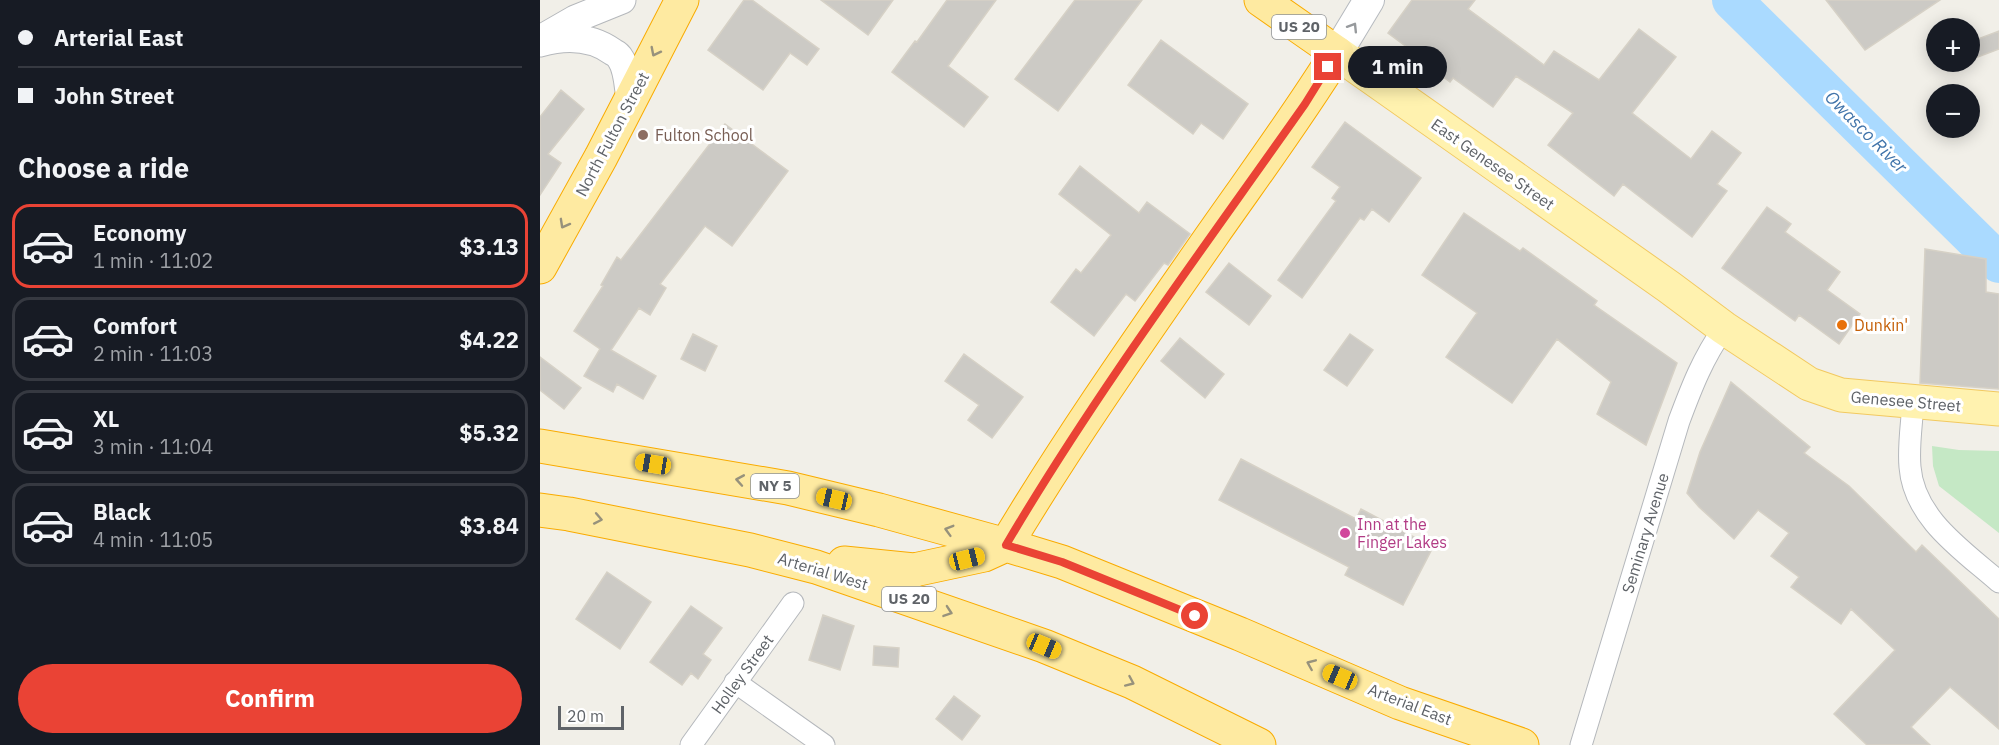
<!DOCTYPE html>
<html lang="en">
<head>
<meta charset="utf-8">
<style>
	body { margin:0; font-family:"IBM Plex Sans",sans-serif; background:#242831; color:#f1f3f6; height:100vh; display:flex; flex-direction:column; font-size:22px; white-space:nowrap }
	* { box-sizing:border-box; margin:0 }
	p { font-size:20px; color:#9ea1a6 }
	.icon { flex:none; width:33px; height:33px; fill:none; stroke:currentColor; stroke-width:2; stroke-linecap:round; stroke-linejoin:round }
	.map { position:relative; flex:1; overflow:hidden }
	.panel { display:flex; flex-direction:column; background:#171b24; width:540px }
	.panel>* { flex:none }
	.hud { display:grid; align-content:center; height:132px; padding:0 18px; background:#171b24 }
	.controls { position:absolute; left:1386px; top:18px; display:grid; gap:12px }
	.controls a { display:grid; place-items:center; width:54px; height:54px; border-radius:50%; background:#171b24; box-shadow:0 3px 15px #0003; font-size:30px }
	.scale { position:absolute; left:18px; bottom:15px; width:66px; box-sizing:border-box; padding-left:6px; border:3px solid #5f6368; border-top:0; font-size:16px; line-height:21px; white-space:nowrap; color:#5f6368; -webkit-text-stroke:4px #fff; paint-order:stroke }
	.end { position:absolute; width:27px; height:27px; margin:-14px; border:8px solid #ea4335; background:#fff; box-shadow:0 0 0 3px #fff }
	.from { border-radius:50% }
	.bubble { position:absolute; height:42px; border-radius:21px; background:#171b24; box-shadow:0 3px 15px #0003; font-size:20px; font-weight:700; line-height:42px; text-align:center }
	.car { position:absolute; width:18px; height:36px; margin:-18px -9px; border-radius:8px; box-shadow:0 0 4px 2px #0007; background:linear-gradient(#f5c518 24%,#345 0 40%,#f5c518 0 76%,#345 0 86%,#f5c518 0) }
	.hud b { display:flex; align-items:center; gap:21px; height:57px; font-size:22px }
	.hud b+b { border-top:2px solid #363941 }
	.hud i { width:15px; height:15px; background:#f1f3f6 }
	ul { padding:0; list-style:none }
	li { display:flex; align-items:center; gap:18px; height:84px; margin:0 12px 9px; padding:0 6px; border:3px solid #363941; border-radius:18px }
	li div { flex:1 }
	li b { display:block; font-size:22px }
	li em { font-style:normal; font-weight:700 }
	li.on { border-color:#ea4335 }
	li>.icon { width:54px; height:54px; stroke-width:1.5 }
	h2 { padding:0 18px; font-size:27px; line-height:72px }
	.cta { display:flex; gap:12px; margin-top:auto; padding:12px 18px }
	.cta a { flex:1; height:69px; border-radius:36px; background:#ea4335; color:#fff; font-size:24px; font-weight:700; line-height:69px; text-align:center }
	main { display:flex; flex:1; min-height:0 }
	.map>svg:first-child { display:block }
	.green { fill:#c5e8c5 }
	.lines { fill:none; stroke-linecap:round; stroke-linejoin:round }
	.river { stroke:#aadaff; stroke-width:40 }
	.building { fill:#cccac5; stroke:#d6d1c6; stroke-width:1.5 }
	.minor-casing { stroke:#b5b8bc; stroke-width:23 }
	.tertiary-casing { stroke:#b5b8bc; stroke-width:29 }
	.secondary-casing { stroke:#b6babf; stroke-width:32 }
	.primary-casing { stroke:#f2c960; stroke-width:35 }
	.trunk-casing { stroke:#f9ab00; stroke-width:35 }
	.minor { stroke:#fff; stroke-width:21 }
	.tertiary { stroke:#fff; stroke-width:27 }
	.secondary { stroke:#fff; stroke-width:30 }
	.primary { stroke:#fff2af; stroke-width:33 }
	.trunk { stroke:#feeaa1; stroke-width:33 }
	.oneway { stroke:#979a9d }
	.oneway2 { stroke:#97927c }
	.route { stroke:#ea4335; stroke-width:8 }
	.education-dot { fill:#8d6e63; stroke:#fff; stroke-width:2 }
	.food-dot { fill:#e8710a; stroke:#fff; stroke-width:2 }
	.hotel-dot { fill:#d1479c; stroke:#fff; stroke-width:2 }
	.labels { text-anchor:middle; stroke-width:6; stroke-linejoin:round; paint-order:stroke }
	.shield { fill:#fff; stroke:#8f9295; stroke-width:1.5 }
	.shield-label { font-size:15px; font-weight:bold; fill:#5f6368 }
	.street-label { font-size:16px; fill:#5f6368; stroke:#fff }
	.education-label { font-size:16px; fill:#785e54; stroke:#fff; text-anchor:start }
	.food-label { font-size:16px; fill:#c56008; stroke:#fff; text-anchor:start }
	.hotel-label { font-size:16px; fill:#b23c85; stroke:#fff; text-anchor:start }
	.water-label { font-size:18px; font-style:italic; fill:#4174aa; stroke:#fff }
</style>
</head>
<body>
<main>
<section class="panel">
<div class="hud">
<b><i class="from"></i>Arterial East</b>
<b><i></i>John Street</b>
</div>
<h2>Choose a ride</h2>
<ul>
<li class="on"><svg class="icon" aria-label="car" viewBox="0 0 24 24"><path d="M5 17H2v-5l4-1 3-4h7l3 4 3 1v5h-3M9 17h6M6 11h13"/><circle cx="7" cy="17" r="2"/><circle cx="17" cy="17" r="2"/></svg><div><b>Economy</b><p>1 min · 11:02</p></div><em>$3.13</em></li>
<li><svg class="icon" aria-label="car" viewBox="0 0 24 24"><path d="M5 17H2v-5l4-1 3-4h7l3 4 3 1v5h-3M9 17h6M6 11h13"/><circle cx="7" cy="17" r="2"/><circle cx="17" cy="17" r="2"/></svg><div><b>Comfort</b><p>2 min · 11:03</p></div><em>$4.22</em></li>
<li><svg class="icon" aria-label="car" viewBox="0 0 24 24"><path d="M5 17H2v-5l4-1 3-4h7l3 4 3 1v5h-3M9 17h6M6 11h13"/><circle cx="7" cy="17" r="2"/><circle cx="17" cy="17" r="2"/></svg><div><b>XL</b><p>3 min · 11:04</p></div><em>$5.32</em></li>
<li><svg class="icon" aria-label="car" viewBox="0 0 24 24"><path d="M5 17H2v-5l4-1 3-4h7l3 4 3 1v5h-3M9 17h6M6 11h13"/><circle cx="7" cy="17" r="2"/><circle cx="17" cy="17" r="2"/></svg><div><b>Black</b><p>4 min · 11:05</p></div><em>$3.84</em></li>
</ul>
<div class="cta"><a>Confirm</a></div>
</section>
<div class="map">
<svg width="1459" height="745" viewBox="0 0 1459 745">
	<rect width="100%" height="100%" fill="#f1efe8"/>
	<path class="green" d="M1392,446L1419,450L1459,451V533L1399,486L1393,466Z"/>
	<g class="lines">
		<path class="river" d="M1192,0L1459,263"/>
	</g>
	<path class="building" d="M204,0H212L279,49L267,65L250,53L223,90L168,50Z
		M281,0H353L328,35Z
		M407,0H456L408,66L448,97L424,127L352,72L375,41L377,42Z
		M535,0H602L518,111L475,79Z
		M872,0H935L928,9L1004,65L1014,51L1059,80L1099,29L1136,57L1092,113L1151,159L1172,131L1201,153L1177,184L1187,191L1152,237L1083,184L1074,196L1008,145L1033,113L976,76L953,107L913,78L910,82L886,64L887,62L848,33Z
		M1286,0H1400L1325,50Z
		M1459,31V49L1430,60V42Z
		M621,40L708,104L683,139L661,123L653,134L588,85Z
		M21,90L44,109L8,154L21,163L0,195V117Z
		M805,122L881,178L849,222L832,209L824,220L820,218L762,298L738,280L796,201L792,198L800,187L772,167Z
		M185,124L248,171L192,246L165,226L120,284L126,288L110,315L99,308L71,350L116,376L103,399L77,384L73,392L44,376L60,349L34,331L63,286L61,285L77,257L81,260Z
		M540,166L599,213L607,202L650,234L628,265L624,263L595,301L586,294L554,336L511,302L536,269L541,273L571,235L519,194Z
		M1227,207L1251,224L1245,232L1300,272L1287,290L1320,314L1299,344L1259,315L1255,321L1182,268Z
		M924,213L980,251L983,248L1057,301L1054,305L1137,363L1106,445L1057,414L1071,382L1017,339L972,403L906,357L937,313L882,275Z
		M1385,249L1446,259V292L1459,294V389L1380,383Z
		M689,263L731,296L709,325L666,292Z
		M153,334L177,346L165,371L141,359Z
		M810,334L833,350L807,386L784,370Z
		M640,338L684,374L665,398L621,361Z
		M424,354L483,397L452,438L428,420L439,405L405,381Z
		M0,357L41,388L24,409L0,390Z
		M1191,382L1270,447L1264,453L1309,486L1376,552L1382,545L1459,619V729L1410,687L1371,727L1390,745H1327L1294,714L1355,650L1311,609L1301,624L1251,587L1259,577L1231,556L1249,533L1218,510L1194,539L1159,507L1147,493L1160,452Z
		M701,459L816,519L821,509L893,547L863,605L805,575L809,567L679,500Z
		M67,572L111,602L80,649L36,619Z
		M151,606L182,628L163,654L171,660L158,679L151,673L142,685L110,662Z
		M283,615L314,626L300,670L269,660Z
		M334,646L359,648L358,667L333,665Z
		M414,696L440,716L422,740L396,719Z"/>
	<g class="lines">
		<g class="minor-casing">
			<path id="minor" d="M1373,402C1372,423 1368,446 1370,467C1374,519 1424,551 1459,582
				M195,682L284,745
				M151,745L253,603
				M1041,745L1139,421C1152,386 1163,358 1184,328"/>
		</g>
		<g class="tertiary-casing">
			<path id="tertiary" d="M2,38L35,19L82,0
				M0,43C25,36 51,36 73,52C75,53 79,56 80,58C88,69 88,87 90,100"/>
		</g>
		<g class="secondary-casing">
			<path id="secondary" d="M797,53L829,0"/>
		</g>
		<g class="primary-casing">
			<path id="primary" d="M797,53L1129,287L1184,328L1269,384L1301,395L1459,409"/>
		</g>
		<g class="trunk-casing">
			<path id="trunk" d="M0,267L61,157L142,0
				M0,446L248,488L339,510L466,545L522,562L700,634L860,703L982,745
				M0,510L29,514L210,550L276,567L504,646L592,682L719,745
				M466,545C530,438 602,336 673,234C715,174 758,116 797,53L721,0
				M304,563L374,570L444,555L466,545"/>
		</g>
		<use href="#minor" class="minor"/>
		<use href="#tertiary" class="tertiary"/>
		<use href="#secondary" class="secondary"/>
		<use href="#primary" class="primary"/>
		<use href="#trunk" class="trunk"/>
	</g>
	<defs><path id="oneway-chevron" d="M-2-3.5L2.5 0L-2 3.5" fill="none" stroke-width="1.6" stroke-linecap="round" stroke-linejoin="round" transform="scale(1.5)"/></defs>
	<use class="oneway" href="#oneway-chevron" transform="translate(813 27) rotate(-58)"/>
	<g class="oneway2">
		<use href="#oneway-chevron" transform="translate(115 52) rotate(117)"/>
		<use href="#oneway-chevron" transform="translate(24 224) rotate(119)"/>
		<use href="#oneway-chevron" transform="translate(200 480) rotate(-170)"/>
		<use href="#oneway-chevron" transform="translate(58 519) rotate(11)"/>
		<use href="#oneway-chevron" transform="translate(409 530) rotate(-164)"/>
		<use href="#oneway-chevron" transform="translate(408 612) rotate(19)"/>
		<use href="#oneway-chevron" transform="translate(771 664) rotate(-157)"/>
		<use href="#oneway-chevron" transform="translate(590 682) rotate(24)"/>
	</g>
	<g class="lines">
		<path class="route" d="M655,616L522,562L466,545C556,392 663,249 765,104L788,67"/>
	</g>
	<circle class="education-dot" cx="103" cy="135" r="6"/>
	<circle class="food-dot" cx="1302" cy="325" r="6"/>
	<circle class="hotel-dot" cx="805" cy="533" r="6"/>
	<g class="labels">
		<g class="shield">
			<rect x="732" y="15" width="54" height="24" rx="4.5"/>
			<rect x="211" y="474" width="48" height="24" rx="4.5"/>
			<rect x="342" y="587" width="54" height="24" rx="4.5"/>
		</g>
		<g class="shield-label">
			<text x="759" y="32">US 20</text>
			<text x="235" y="491">NY 5</text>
			<text x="369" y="604">US 20</text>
		</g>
		<g class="street-label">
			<text transform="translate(72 134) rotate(-62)" y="6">North Fulton Street</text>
			<text transform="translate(953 164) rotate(35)" y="6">East Genesee Street</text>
			<text transform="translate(1366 401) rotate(5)" y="6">Genesee Street</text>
			<text transform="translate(1105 533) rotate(-73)" y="6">Seminary Avenue</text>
			<text transform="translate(283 571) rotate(17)" y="6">Arterial West</text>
			<text transform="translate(202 674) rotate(-54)" y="6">Holley Street</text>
			<text transform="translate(870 704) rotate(21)" y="6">Arterial East</text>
		</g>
		<g class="education-label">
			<text x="115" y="141">Fulton School</text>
		</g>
		<g class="food-label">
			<text x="1314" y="331">Dunkin'</text>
		</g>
		<g class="hotel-label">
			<text x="817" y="530">Inn at the<tspan x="817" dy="18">Finger Lakes</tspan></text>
		</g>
		<g class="water-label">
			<text transform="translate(1326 132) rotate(45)" y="6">Owasco River</text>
		</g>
	</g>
</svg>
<div class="controls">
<a>+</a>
<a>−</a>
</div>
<div class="scale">20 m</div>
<i class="end from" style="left:655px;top:616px"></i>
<i class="end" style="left:788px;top:67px"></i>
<div class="bubble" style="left:808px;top:46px;width:99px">1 min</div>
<i class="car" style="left:113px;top:464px;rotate:279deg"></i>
<i class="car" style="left:294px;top:499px;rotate:283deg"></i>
<i class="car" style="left:427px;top:559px;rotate:76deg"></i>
<i class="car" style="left:504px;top:646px;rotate:113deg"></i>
<i class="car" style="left:800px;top:677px;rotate:293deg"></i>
</div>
</main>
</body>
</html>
